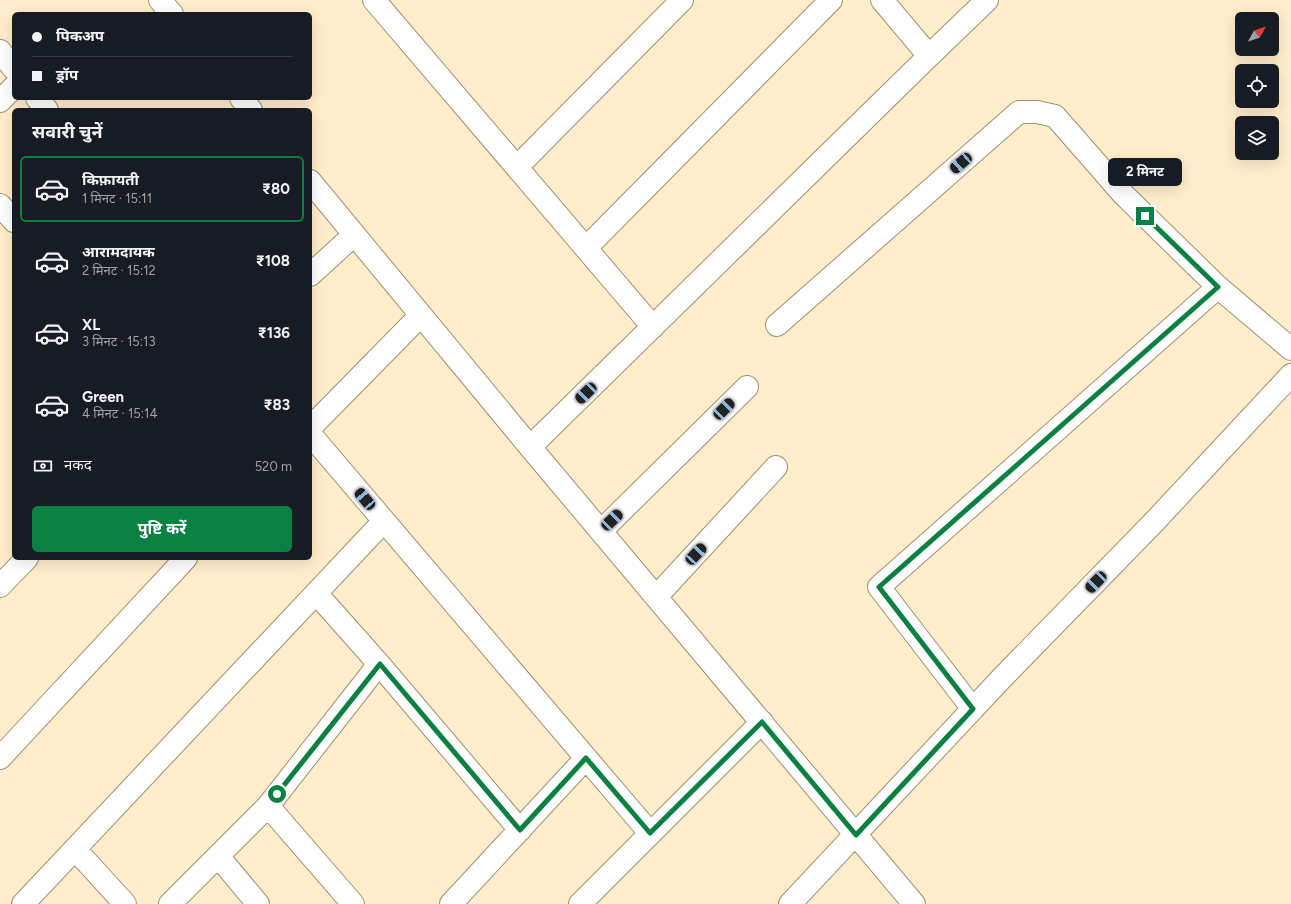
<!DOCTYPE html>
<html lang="hi">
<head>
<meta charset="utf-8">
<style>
	body { margin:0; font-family:Figtree,"Noto Sans Devanagari",sans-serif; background:#20242c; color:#f1f3f6; height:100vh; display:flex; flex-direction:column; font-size:15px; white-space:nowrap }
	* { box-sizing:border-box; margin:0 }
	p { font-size:13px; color:#9ea1a6 }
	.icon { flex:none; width:22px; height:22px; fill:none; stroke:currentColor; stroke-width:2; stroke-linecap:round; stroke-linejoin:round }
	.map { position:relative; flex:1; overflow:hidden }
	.panel { position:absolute; left:12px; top:108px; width:300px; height:452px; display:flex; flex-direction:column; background:#171b24; border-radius:6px; box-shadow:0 4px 16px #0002 }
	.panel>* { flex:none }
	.guide { position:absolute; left:12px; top:12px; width:300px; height:88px; border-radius:6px; box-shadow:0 4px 16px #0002; display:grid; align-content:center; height:88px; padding:0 20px; background:#171b24 }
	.needle { width:26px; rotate:50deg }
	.tools { position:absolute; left:1235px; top:12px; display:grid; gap:8px }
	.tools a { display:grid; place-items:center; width:44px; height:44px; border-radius:6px; background:#171b24; box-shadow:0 4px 16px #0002; font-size:20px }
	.end { position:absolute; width:18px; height:18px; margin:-9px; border:5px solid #0b8043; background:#fff; box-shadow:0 0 0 2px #fff }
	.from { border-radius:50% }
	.bubble { position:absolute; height:28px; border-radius:6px; background:#171b24; box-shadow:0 4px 16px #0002; font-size:13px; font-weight:700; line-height:28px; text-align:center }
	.car { position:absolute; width:12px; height:24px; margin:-12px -6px; border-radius:5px; box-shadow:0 0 3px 1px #0007; background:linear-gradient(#222 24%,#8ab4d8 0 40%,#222 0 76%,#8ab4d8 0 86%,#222 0) }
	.guide b { display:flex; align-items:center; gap:14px; height:38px; font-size:15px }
	.guide b+b { border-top:1px solid #363941 }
	.guide i { width:10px; height:10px; background:#f1f3f6 }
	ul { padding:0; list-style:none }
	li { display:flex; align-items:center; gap:12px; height:66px; margin:0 8px 6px; padding:0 12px; border:2px solid transparent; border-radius:6px }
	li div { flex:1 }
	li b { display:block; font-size:15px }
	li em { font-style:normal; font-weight:700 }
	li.selected { border-color:#0b8043 }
	li>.icon { width:36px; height:36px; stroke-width:1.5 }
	h2 { padding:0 20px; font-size:18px; line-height:48px }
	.pay { display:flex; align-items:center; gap:10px; height:44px; padding:0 20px; font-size:15px }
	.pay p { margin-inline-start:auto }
	.button { display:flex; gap:8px; margin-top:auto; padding:8px 20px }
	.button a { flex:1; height:46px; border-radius:6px; background:#0b8043; color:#fff; font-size:16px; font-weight:700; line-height:46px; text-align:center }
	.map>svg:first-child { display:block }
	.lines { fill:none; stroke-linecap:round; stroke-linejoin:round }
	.minor-casing { stroke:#a0906f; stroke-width:24 }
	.minor { stroke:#fff; stroke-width:22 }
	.route { stroke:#0b8043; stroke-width:5 }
</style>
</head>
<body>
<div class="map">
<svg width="1291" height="904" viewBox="0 0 1291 904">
	<rect width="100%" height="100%" fill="#ffedcb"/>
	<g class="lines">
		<g class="minor-casing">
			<path id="minor" d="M160,0L172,14
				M374,0L653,327
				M0,51L14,69
				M929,56L987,0
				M37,98L47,110
				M241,98L251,110
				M0,101L14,87
				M517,167L682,0
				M310,181L530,447L914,904
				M0,205L14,221
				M586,248L831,0
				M310,275L354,235
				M777,325L1019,112H1037L1055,116L1124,195L1218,287L1291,349
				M310,428L421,315
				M310,434L650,833
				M530,447L929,56L882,0
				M601,531L747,387
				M0,586L27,558
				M316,593L379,664L520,830
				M656,597L776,467
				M973,709L879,587L1218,287
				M0,758L186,558
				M268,806L353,904
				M75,849L125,904
				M218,856L258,904
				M23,904L384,521
				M170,904L268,806L379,664
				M451,904L586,758
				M580,904L762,722
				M790,904L1000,680L1155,521L1291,375"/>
		</g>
		<use href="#minor" class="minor"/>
	</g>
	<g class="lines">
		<path class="route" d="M277,794L380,664L520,830L586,758L650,833L762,722L856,835L973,709L879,587L1218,287L1145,216"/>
	</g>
</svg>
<div class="tools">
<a><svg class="needle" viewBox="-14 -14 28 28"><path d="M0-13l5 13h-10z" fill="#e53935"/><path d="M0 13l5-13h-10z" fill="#9ea1a6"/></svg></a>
<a><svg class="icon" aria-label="locate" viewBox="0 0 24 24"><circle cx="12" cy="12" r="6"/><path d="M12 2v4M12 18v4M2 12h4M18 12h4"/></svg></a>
<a><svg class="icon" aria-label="layers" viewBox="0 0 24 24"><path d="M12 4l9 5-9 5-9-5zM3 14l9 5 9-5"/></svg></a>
</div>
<i class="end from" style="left:277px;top:794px"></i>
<i class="end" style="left:1145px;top:216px"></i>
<div class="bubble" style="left:1108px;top:158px;width:74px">2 मिनट</div>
<i class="car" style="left:961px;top:163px;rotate:229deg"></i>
<i class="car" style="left:586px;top:393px;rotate:226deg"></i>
<i class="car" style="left:724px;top:409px;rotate:45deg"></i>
<i class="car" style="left:365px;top:499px;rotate:320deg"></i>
<i class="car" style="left:612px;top:520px;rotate:46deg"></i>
<i class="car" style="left:696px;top:554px;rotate:43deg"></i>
<i class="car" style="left:1096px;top:582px;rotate:224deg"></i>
<div class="guide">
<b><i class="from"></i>पिकअप</b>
<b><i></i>ड्रॉप</b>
</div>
<section class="panel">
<h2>सवारी चुनें</h2>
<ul>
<li class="selected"><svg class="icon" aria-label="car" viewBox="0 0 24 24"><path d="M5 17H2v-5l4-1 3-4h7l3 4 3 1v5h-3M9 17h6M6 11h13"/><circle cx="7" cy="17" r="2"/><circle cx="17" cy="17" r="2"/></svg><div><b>किफ़ायती</b><p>1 मिनट · 15:11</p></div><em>₹80</em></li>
<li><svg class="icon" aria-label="car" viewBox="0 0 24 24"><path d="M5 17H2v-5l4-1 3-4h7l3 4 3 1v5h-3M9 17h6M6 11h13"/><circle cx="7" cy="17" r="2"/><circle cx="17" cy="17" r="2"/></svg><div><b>आरामदायक</b><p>2 मिनट · 15:12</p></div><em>₹108</em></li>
<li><svg class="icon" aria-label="car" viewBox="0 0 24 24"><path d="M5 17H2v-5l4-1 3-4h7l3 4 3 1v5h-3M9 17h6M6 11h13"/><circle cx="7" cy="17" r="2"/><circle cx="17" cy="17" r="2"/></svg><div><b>XL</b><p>3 मिनट · 15:13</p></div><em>₹136</em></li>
<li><svg class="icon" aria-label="car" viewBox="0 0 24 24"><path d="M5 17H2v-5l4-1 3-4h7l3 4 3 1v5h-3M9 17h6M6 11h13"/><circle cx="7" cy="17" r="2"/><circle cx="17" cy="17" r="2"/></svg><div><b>Green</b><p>4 मिनट · 15:14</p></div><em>₹83</em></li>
</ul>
<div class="pay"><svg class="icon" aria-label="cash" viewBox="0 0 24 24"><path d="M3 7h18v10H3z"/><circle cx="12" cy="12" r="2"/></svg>नकद<p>520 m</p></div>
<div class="button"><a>पुष्टि करें</a></div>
</section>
</div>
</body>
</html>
